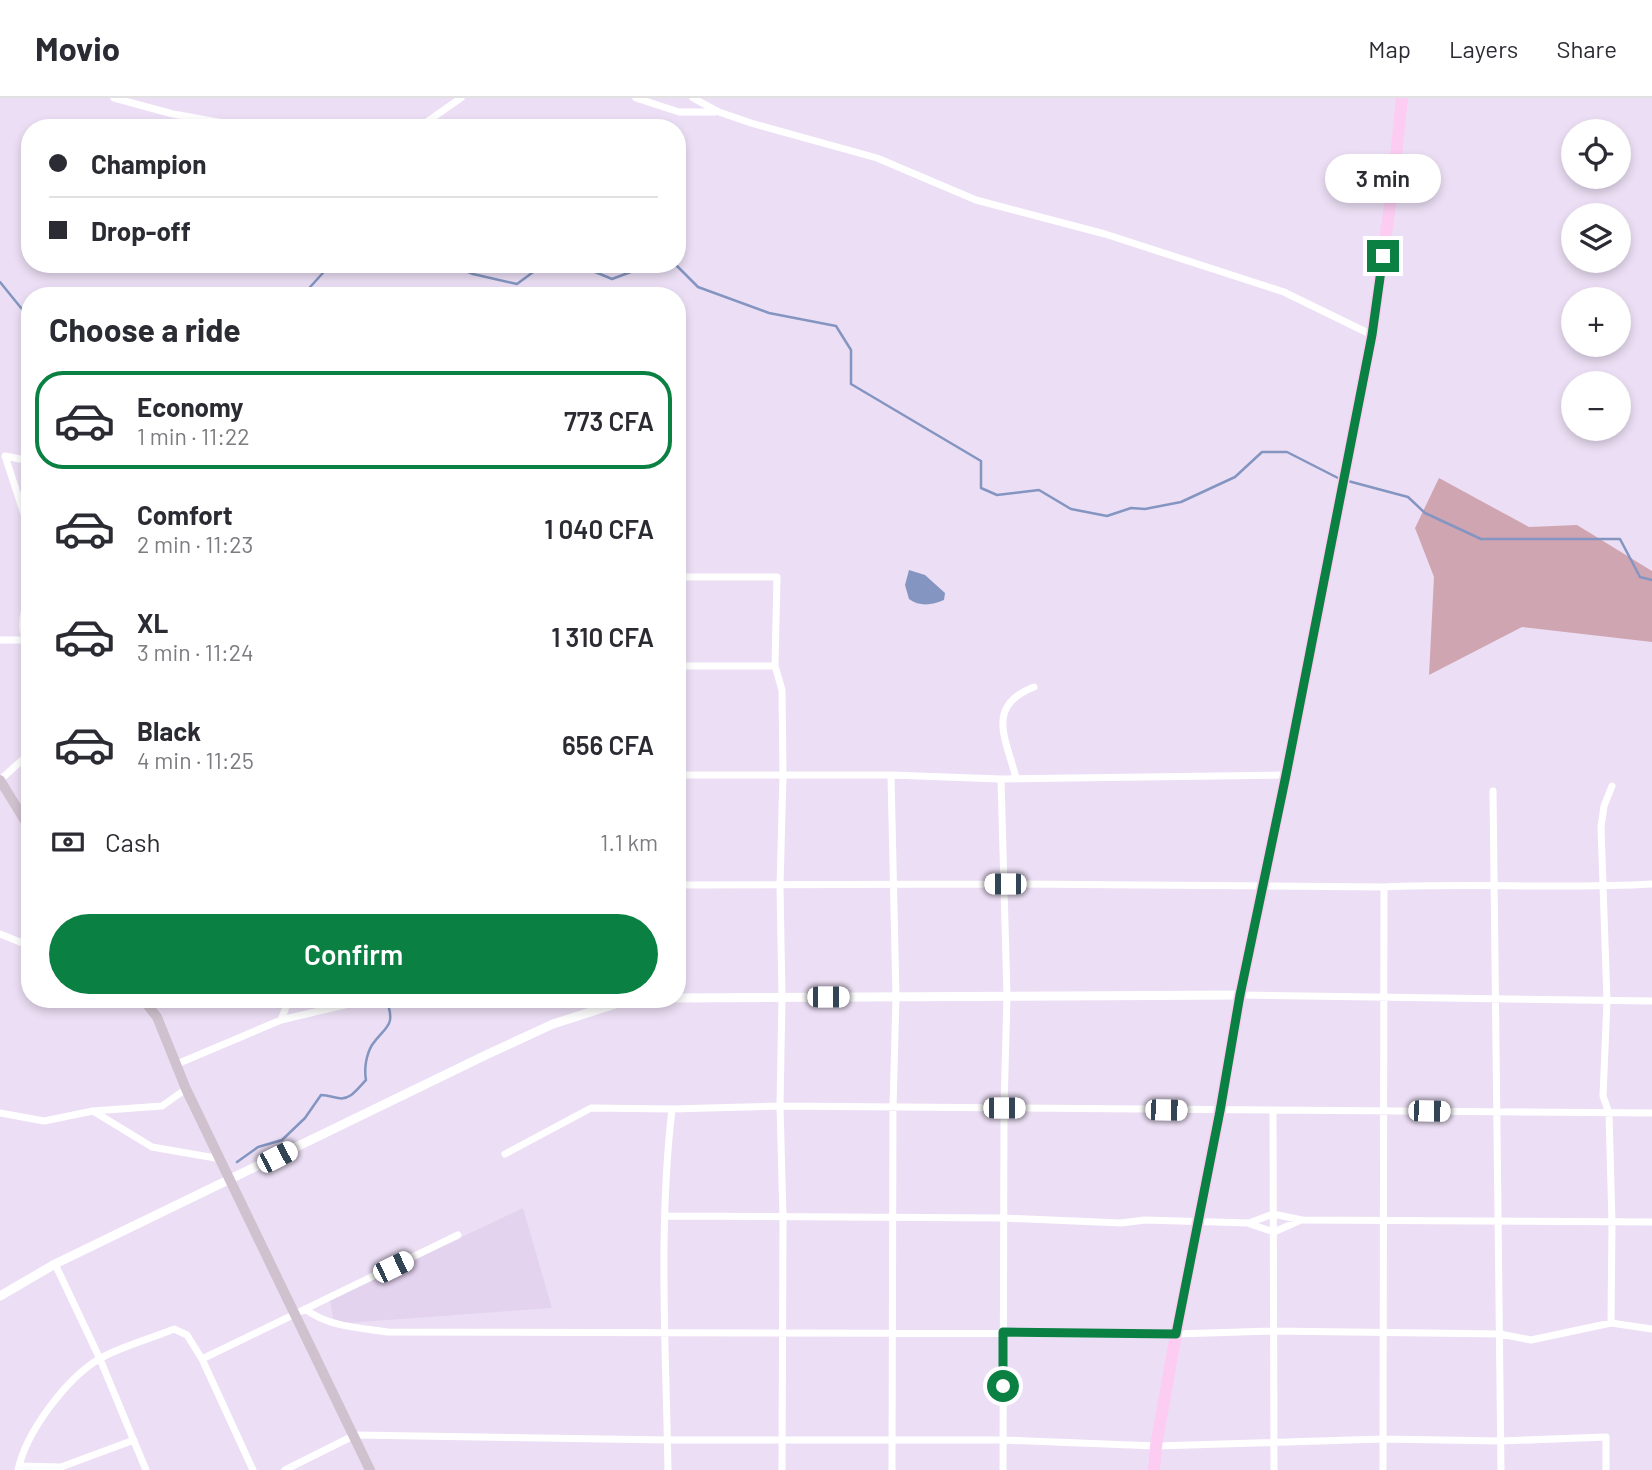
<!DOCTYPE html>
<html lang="en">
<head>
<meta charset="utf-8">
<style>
	body { margin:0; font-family:Barlow,sans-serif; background:#f7f7f7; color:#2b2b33; height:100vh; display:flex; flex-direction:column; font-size:26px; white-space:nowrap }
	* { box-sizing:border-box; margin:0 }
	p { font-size:23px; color:#7c7c81 }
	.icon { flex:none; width:38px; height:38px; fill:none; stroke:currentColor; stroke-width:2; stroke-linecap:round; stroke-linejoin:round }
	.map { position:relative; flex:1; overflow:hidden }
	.panel { position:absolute; left:21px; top:189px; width:665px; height:721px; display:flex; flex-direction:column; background:#fff; border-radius:28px; box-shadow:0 4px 10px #0003 }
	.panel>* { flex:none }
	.banner { position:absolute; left:21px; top:21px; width:665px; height:154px; border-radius:28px; box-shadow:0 4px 10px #0003; display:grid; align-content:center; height:154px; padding:0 28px; background:#fff }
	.fabs { position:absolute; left:1561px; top:21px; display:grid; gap:14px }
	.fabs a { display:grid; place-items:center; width:70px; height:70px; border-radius:50%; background:#fff; box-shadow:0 4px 10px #0003; font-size:35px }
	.end { position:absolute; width:32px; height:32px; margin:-16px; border:9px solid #0b8043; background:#fff; box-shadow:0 0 0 4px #fff }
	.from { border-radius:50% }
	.bubble { position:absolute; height:49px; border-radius:24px; background:#fff; box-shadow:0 4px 10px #0003; font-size:23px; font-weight:600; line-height:49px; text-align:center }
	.car { position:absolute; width:21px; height:42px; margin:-21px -10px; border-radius:9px; box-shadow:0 0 5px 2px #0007; background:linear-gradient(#fff 24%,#345 0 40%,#fff 0 76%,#345 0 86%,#fff 0) }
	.banner b { display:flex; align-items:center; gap:24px; height:66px; font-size:26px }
	.banner b+b { border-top:2px solid #e1e1e2 }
	.banner i { width:18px; height:18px; background:#2b2b33 }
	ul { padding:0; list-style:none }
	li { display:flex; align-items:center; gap:21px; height:98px; margin:0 14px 10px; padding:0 14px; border:4px solid transparent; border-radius:28px }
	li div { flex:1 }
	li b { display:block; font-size:26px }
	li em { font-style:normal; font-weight:600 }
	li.selected { border-color:#0b8043 }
	li>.icon { width:63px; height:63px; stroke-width:1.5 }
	h2 { padding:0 28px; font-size:32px; line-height:84px }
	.pay { display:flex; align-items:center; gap:18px; height:77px; padding:0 28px; font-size:26px }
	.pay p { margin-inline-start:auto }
	.cta { display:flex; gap:14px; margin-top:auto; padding:14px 28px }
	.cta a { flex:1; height:80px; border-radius:42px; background:#0b8043; color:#fff; font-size:28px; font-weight:600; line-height:80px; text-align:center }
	header { display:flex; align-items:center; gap:42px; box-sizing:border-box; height:98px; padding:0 35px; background:#fff; border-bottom:2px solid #e1e1e2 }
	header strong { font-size:33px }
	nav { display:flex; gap:38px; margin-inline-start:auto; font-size:24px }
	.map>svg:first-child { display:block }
	.built { fill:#e4d3ef }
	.green { fill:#d0a5b2 }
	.water { fill:#8395c0 }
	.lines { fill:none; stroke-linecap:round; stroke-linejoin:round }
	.stream { stroke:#8395c0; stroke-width:2.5 }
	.minor { stroke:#fff; stroke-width:7 }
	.tertiary { stroke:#fff; stroke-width:9 }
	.secondary { stroke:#d0c1ce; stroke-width:10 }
	.trunk { stroke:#fcccf2; stroke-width:12 }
	.route { stroke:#0b8043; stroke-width:9 }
</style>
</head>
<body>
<header>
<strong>Movio</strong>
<nav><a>Map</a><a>Layers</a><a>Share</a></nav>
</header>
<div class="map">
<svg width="1652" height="1372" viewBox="0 0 1652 1372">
	<rect width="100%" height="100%" fill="#ecdff5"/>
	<path class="built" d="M523,1110L552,1210L334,1226L330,1201Z"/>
	<path class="green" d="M1439,380L1529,429L1577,427L1652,473V544L1522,529L1429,577L1434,479L1415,430Z"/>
	<path class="water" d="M909,472L925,477L945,495L944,502C932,507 920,509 909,501L905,487Z"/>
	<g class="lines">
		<path class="stream" d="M449,166L473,176L517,186L544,166
			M576,166L612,181L652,166
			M675,166L698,189L769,215L836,228L851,252V286L981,363V390L997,397L1039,392L1071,411L1107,418L1131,410L1145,411L1181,404L1235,379L1262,354H1287L1338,380
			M0,184L30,221
			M302,198L331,166
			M1348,383L1408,399L1425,415L1481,441H1620L1640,479L1652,482
			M237,1064L258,1049L282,1042L305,1020L321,997C328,997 332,999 338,1000C350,1003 358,990 366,982C364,971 366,957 372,947C385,928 397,929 386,901"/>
		<path class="minor" d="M114,0L173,16L252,30
			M636,0L679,14H715
			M693,0L719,14L751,25L877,60L976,102L1105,136L1284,194L1372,237
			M418,30L461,0
			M30,363L5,358L28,428L30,452
			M677,479H777L775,568L782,592L783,677L780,788L782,899L780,1008L783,1119L782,1372
			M30,498C22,515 18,533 30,549
			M0,542H26
			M677,568H775
			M677,677H891L1001,681L1286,677
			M891,677L896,899L893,1009L892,1372
			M1016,680C1006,640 985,608 1034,589
			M1001,681L1007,898L1004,1010L1003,1372
			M0,682L30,655
			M1493,693L1501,1372
			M677,787L1005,786L1384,789C1473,785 1563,791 1652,786
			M0,836L30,848
			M1240,897L1652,903
			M281,922L289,901
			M177,966L281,922L353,905
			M93,1013L152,1049L221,1061
			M1273,1013L1274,1372
			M0,1015L44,1023L93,1013L162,1008L186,991
			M505,1056L591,1010L672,1011L780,1008L1652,1015
			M665,1118L1003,1120L1121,1125L1145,1122L1249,1125L1273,1116L1302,1122L1652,1124
			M1250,1126L1274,1134L1301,1122
			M55,1166L100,1261L146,1372
			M305,1211C329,1229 360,1230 388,1234L1176,1236L1274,1233L1500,1236L1531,1242L1611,1225L1652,1231
			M1611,1225L1612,1125L1609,1015L1603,998L1607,903L1601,729L1604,708L1612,688
			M202,1261L458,1137
			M19,1368L61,1369L134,1342
			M18,1372C26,1334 66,1281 99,1261C122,1248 150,1241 174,1231L187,1237L202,1261L253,1372
			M285,1372L355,1337L668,1342H1002L1156,1348L1383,1341L1501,1343L1606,1339V1372
			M668,1372C666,1252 658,1131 672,1011
			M1383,1372L1384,789"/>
		<path class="tertiary" d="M677,900L1240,897
			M0,1198L55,1166L488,956L553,926L631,901"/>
		<path class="secondary" d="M0,682L30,731
			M143,901L157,919L186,991L370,1372"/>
		<path class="trunk" d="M1154,1372L1156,1348L1176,1236L1220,1012L1240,897L1286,677L1372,237L1394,78L1402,0"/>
	</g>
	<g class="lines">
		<path class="route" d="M1003,1288V1234L1176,1236L1220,1013L1240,897L1286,677L1372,237L1383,158"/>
	</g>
</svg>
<div class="fabs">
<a><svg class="icon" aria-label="locate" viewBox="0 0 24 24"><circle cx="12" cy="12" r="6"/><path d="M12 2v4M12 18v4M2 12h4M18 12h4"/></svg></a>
<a><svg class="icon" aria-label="layers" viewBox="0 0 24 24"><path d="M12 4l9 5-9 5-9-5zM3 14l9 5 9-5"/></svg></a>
<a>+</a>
<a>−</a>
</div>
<i class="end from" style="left:1003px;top:1288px"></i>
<i class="end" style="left:1383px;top:158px"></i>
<div class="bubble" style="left:1325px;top:56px;width:116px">3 min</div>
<i class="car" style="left:1005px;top:786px;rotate:270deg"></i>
<i class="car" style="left:828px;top:899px;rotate:90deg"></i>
<i class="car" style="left:1004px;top:1010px;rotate:90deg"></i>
<i class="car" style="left:1166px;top:1012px;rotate:91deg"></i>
<i class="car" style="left:1429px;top:1013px;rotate:91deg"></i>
<i class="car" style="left:277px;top:1059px;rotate:63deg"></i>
<i class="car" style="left:393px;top:1169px;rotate:64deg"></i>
<div class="banner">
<b><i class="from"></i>Champion</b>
<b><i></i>Drop-off</b>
</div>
<section class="panel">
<h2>Choose a ride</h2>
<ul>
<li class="selected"><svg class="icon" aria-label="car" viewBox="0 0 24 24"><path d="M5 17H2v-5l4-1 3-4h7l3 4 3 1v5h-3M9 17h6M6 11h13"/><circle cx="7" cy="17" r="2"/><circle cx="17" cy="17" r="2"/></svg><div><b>Economy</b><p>1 min · 11:22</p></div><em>773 CFA</em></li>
<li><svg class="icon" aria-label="car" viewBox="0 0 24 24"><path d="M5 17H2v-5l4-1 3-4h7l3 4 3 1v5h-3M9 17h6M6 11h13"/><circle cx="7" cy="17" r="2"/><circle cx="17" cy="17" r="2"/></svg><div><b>Comfort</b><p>2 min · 11:23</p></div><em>1 040 CFA</em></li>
<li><svg class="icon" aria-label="car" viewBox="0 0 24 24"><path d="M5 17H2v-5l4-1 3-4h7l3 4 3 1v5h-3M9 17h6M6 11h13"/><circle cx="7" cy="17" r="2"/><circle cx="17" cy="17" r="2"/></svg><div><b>XL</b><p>3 min · 11:24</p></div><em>1 310 CFA</em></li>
<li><svg class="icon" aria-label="car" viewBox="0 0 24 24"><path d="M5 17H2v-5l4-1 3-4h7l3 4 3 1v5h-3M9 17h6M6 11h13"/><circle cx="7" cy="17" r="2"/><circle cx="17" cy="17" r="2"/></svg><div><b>Black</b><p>4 min · 11:25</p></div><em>656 CFA</em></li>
</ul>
<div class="pay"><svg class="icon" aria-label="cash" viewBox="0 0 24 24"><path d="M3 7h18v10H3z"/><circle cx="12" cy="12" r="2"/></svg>Cash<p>1.1 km</p></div>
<div class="cta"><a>Confirm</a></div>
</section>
</div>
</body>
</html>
